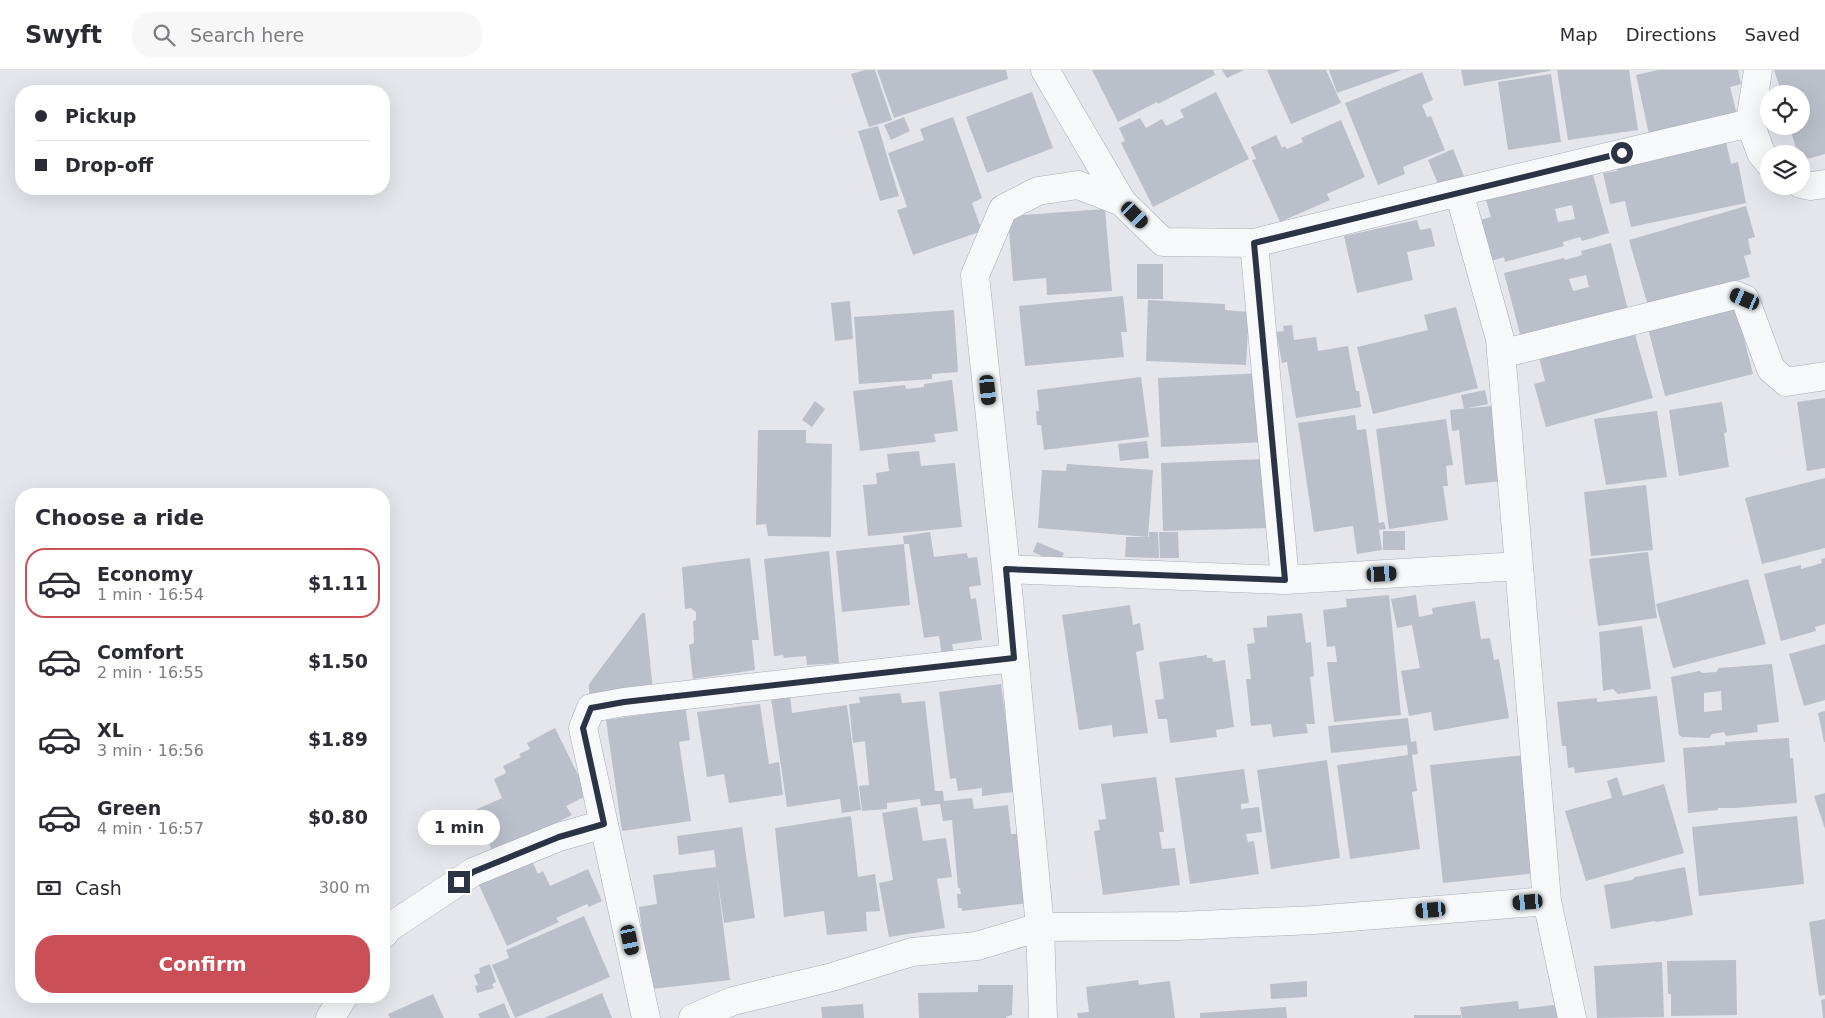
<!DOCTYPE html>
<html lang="en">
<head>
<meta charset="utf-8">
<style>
	body { margin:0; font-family:"DejaVu Sans",sans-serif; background:#f7f7f7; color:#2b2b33; height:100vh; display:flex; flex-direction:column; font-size:19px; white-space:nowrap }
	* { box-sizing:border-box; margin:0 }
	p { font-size:16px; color:#7c7c81 }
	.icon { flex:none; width:28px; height:28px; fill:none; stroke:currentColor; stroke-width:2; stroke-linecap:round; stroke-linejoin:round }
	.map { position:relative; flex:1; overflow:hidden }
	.panel { position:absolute; left:15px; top:418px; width:375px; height:515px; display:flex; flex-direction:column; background:#fff; border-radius:20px; box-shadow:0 5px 20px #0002 }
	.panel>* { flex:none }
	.banner { position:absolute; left:15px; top:15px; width:375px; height:110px; border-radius:20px; box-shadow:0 5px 20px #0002; display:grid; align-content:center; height:110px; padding:0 20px; background:#fff }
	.fabs { position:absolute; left:1760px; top:15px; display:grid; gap:10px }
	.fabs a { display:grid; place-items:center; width:50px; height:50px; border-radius:50%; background:#fff; box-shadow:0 5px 20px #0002; font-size:25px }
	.end { position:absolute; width:22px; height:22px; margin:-11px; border:6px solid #2c3344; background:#fff; box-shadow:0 0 0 2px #fff }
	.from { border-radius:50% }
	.bubble { position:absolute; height:35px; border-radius:18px; background:#fff; box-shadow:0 5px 20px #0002; font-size:16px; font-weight:600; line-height:35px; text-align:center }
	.car { position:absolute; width:15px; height:30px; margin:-15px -8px; border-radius:6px; box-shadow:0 0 4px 1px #0007; background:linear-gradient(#222 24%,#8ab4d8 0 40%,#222 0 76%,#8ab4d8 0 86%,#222 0) }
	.banner b { display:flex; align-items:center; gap:18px; height:48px; font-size:19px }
	.banner b+b { border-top:1px solid #e1e1e2 }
	.banner i { width:12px; height:12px; background:#2b2b33 }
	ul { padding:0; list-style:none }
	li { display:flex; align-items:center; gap:15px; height:70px; margin:0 10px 8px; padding:0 10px; border:2px solid transparent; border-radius:20px }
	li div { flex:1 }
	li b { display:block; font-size:19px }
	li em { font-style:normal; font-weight:600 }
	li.active { border-color:#cb4f56 }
	li>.icon { width:45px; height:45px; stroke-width:1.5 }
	h2 { padding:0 20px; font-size:22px; line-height:60px }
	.pay { display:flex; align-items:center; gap:12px; height:55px; padding:0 20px; font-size:19px }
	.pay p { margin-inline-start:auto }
	.cta { display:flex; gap:10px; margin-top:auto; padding:10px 20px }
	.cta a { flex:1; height:58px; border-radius:20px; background:#cb4f56; color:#fff; font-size:20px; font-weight:600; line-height:58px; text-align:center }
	header { display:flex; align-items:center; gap:30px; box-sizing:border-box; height:70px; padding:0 25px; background:#fff; border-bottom:1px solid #e1e1e2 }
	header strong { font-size:24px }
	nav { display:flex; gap:28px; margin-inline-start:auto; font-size:18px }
	.search { width:350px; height:45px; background:#f7f7f7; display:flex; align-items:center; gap:12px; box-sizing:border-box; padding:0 18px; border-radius:20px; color:#7c7c81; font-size:19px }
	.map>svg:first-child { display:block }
	.building { fill:#bbbfc9; fill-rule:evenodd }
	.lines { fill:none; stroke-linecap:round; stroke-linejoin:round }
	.minor-casing { stroke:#a9adb6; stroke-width:29 }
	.minor { stroke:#f7f8fa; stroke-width:28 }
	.route { stroke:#2c3344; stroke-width:6 }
</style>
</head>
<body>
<header>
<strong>Swyft</strong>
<div class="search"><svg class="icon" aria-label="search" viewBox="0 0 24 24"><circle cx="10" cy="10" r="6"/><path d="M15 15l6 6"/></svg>Search here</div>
<nav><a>Map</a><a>Directions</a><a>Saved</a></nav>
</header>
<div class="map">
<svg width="1825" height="948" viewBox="0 0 1825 948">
	<rect width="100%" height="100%" fill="#e4e6ec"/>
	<path class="building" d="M865,0H875L892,50L869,57L851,4Z
		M877,0H1006L1008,9L894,48Z
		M1092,0H1213L1215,5L1158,34L1157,32L1118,52Z
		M1222,0H1244L1227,8Z
		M1267,0H1326L1341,33L1291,54Z
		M1329,0H1402L1337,23Z
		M1461,0H1550V1L1464,16Z
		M1557,0H1629L1638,60L1568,70Z
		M1658,0H1738L1741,14L1730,17L1737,45L1649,64L1636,5Z
		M1774,0H1825V84L1801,91V84H1798L1789,56H1801V24H1782Z
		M1422,2L1433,30L1422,35L1427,47L1431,46L1445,80L1403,97L1405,104L1378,115L1345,33Z
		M1551,4L1561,72L1508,80L1498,12Z
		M1032,22L1053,78L987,103L966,47Z
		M1216,22L1249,89L1153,137L1121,73L1125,71L1119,58L1140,48L1146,58L1162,49L1166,56L1184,47L1180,40Z
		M904,47L910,61L891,70L884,55Z
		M953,47L982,128L972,133L982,161L913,185L897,140L907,137L888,83L924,70L920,59Z
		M1341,50L1365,107L1327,124L1330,130L1280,152L1252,90L1256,89L1251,77L1276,65L1282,78L1285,76L1287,79L1303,72L1301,68Z
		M878,56L899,126L880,131L858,61Z
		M1726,72L1731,94L1738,92L1746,133L1631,157L1625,131L1610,134L1603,103L1617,101L1615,94Z
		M1453,79L1464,106L1439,116L1428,90Z
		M1592,101L1609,163L1582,171L1580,167L1563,172L1564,176L1505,192L1504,187L1491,191L1480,150L1491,147L1486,130ZM1572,135L1575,149L1558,152L1555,139Z
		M1746,136L1755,167L1748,169L1751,184L1744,186L1750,207L1648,236L1629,170Z
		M1105,139L1112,221L1047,225L1046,208L1013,211L1008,146Z
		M1417,150L1420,160L1431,158L1435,176L1407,182L1413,210L1357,223L1344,166Z
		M1611,173L1628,240L1521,268L1504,203L1564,188L1565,190L1582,185L1581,181ZM1586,205L1589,217L1573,221L1569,209Z
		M1137,194H1163V229H1137Z
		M1123,226L1127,262H1121L1124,287L1025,296L1019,236Z
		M1148,230L1225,234V240L1249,242L1246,295L1146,291Z
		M850,231L853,269L835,271L831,233Z
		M1736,236L1753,304L1665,326L1648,258Z
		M1456,237L1478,318L1373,344L1357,277L1428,260L1424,245Z
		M954,240L958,302L932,304V309L859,314L854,247Z
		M1292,255L1294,270L1316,267L1318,281L1348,276L1356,321H1359L1361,337L1296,348L1287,292L1282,293L1276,262L1284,261L1283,256Z
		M1634,261L1653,328L1546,357L1534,314L1545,311L1539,287Z
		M1263,303L1267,372L1161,377L1158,308Z
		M1141,307L1149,367L1044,380L1041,355H1037L1036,341H1039L1037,320Z
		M952,310L958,361L934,364L936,372L860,381L853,321L905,315L906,319L924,317V314Z
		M1485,320L1488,334L1464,339L1461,325Z
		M1825,328V398L1807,401L1797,332Z
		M815,331L825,339L812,357L802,350Z
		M1722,332L1727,362L1724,363L1729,397L1679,406L1669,340Z
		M1492,336L1501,411L1465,415L1459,360L1452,361L1450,340Z
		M1657,341L1667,407L1606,415L1594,349Z
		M1355,345L1357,360L1366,359L1379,453L1384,452L1386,459L1379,460L1382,480L1357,484L1353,456L1314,462L1298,353Z
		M1446,349L1453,395L1446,396L1448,416H1443L1448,450L1389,459L1376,359Z
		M758,360H806V373L832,374L831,467L768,466L766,454L756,455Z
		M1147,371L1149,388L1120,391L1118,374Z
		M919,381L921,396L955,393L962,457L868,466L863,415L877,414L876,403L889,401L887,384Z
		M1264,389L1274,458L1163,461L1161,393Z
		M1067,394L1153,400L1148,467L1038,458L1042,400L1066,401Z
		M1825,408V478L1762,494L1745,428Z
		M1646,415L1653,480L1591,486L1584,422Z
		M1383,461H1405V480H1383Z
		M930,462L934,487L967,483L968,488L977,487L981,515L969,517L971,529L976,528L982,570L952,574L954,584L942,586L939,566L924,568L909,474H904L903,466Z
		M1149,462H1158L1159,488L1125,487L1126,467H1149Z
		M1159,462H1178L1179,488H1160Z
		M1037,472L1064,483L1059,494L1033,482Z
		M904,474L910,535L842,542L836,481Z
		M829,481L839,593L807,595L806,586L784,588L783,585L774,586L764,489Z
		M1648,482L1657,548L1598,556L1589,489Z
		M750,488L759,570H752L755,600L693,609L689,575L694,573L693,551L696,550V542L691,538L685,539L682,497Z
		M1825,488V554L1815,557L1816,561L1781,571L1764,504L1801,495V499L1822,493L1821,489Z
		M1748,509L1766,574L1673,598L1656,534Z
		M1389,525L1401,645L1334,652L1327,592H1337L1335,576L1327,577L1323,540L1347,537L1346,529Z
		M1416,525L1419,547L1433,544L1432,538L1475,531L1481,569L1490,568L1494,590L1499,589L1509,648L1434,661L1431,642L1409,646L1401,601L1420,598L1412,555L1397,558L1391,529Z
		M1130,535L1133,555L1140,553L1144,580L1136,582L1148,663L1113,667L1112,655L1079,660L1062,545Z
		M642,543H645L653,620L589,628V614Z
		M1302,543L1306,573L1311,572L1314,606L1310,607L1315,654H1306L1308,663L1273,667L1271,654L1251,656L1246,609H1251L1247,574L1255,573L1253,558L1267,557V546Z
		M1642,556L1651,619L1618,624L1613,619L1603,621L1599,562Z
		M1825,574V630L1804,636L1789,584Z
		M1207,585V588H1212L1213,592L1225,590L1234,657L1216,660L1217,667L1170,673L1167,649H1158L1155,630L1164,629L1159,592Z
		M1772,594L1779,652L1757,655L1758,662L1726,666L1724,662L1712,664L1709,668L1682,667L1679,665L1671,607L1699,601L1703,603L1716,602L1719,598ZM1721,621L1722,640L1704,642V623Z
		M1001,614L1010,681L1019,721L982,726V718L958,721L956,708L950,709L939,622Z
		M900,623L902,633L925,631L935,721H943L944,731L972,728L974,739L1008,735L1011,764H1020L1028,833L962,841V838H958L957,824H961L960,818H958L952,750L943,751L940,734L921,736L920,729L887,733V739L862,741L859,716L869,715L865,671L853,673L849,634L860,633L859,627Z
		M790,625L792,643L847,635L861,740L842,743L840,729L787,737L771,628Z
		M1657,626L1665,692L1575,703L1574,697L1568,698L1566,676H1562L1557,632L1597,628V632Z
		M685,634L690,670L679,672L691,751L622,761L606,650L667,641L666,637Z
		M760,634L769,694L779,692L783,725L729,733L724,704L707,707L697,642Z
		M1825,641V672H1824L1818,643Z
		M1408,648L1411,672L1416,671L1418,684L1412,685L1417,721L1412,722L1420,779L1350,789L1337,695L1408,685L1407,675L1331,683L1328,656Z
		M555,658L588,725L566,736L572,745L494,784L473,741L502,728L494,709L506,703L503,696L521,687L519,684L530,679L527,673Z
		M1789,668L1790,688H1793L1797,733L1735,738H1718V740L1688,743L1683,678L1725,675V672Z
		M1525,685L1537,803L1443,813L1430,695Z
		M1327,690L1340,788L1271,799L1257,700Z
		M1244,699L1249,733L1241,734V739L1259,737L1262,762L1246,764L1248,772L1254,771L1259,804L1190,814L1175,708Z
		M1156,707L1164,762H1159L1162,779L1175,778L1180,815L1103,825L1094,761L1100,760L1098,750L1106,749L1101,714Z
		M1617,707L1623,726L1664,714L1684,783L1586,811L1565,741L1612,728L1607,711Z
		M1825,723V759L1814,726Z
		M917,737L923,771L946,768L952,807L937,809L945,858L889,867L879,813L893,810L882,743Z
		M851,746L858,807L875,804L880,841L866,842L867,861L827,865L824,841L784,847L775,758Z
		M1797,746L1804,814L1699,826L1692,757Z
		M742,757L755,848L724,853L717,806L730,910L652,919L649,916L639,837L657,834L653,805L716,797L714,780L679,785L677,766Z
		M531,789L538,804L543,801L550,816L588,799L602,831L589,837L587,834L556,848L559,852L507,876L478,813Z
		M1685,797L1693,845L1656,852L1654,851L1611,859L1604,815L1632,810L1635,807Z
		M584,846L610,907L515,948L492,895L509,888L506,880Z
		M1825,849V925L1819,926L1809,852Z
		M1736,890L1737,945L1671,946V924H1668L1667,891Z
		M1662,892L1664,947L1597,948L1594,896Z
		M490,894L496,912L492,914L494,918L477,923L475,916L478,915L474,905L480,903L479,898Z
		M1138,910L1139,915L1170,911L1175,948H1078L1077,943L1089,942L1086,917Z
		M1307,911V927L1271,929L1270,914Z
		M978,915H1013L1012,945L1006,947V948H919L918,923L978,922Z
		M602,923L612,948H544Z
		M433,924L444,948H390L388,944Z
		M1825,929V948H1823L1821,930Z
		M1518,931L1519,939L1562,934L1564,948H1462L1460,937Z
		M504,933L510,948H480L478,944Z
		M863,934L864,948H822L821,937Z
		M1286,937L1287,948H1200V943Z
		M1414,945H1461V948H1414Z"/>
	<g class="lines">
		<g class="minor-casing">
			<path id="minor" d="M1045,0L1122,132L1163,172L1254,173L1459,122L1750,53L1758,0
				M1750,53L1761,83L1769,93
				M1801,114L1811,116L1825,114
				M1459,122L1500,269L1547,831L1572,948
				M1254,173L1285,510
				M1501,284L1735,225L1745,229L1771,299L1786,312L1825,306
				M1006,499L1285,510L1519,496
				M384,864L387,859L473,802L559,767L604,754
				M330,948L344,926
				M646,948L583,658L591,638L624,632L1014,588
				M693,948L733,931L832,907L912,882L977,876L1040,857L1178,856L1314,850L1547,831
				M1043,948L1040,857L1006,499L975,205L1003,139L1038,121L1078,115L1122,132"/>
		</g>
		<use href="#minor" class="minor"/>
	</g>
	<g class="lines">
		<path class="route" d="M459,812L473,802L559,767L604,754L583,658L591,638L624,632L1014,588L1006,499L1285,510L1254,173L1622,83"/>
	</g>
</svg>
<div class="fabs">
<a><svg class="icon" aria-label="locate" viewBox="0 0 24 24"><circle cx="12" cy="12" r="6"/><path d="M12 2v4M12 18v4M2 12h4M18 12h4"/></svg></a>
<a><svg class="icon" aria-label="layers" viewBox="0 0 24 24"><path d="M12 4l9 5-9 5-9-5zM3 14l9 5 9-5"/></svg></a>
</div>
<i class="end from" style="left:1622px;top:83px"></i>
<i class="end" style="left:459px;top:812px"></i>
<div class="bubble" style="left:418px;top:740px;width:82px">1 min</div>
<i class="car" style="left:1135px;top:145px;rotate:135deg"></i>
<i class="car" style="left:1745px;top:229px;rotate:293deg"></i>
<i class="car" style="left:988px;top:320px;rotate:174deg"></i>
<i class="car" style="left:1382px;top:504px;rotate:87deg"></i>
<i class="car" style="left:1528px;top:832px;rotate:265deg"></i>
<i class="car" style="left:1431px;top:840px;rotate:265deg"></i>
<i class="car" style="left:630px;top:870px;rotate:168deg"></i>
<div class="banner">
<b><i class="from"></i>Pickup</b>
<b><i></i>Drop-off</b>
</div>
<section class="panel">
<h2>Choose a ride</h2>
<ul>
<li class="active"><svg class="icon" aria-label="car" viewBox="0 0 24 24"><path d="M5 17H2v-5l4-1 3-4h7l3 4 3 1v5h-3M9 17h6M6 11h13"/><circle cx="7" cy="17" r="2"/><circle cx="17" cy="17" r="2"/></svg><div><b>Economy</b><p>1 min · 16:54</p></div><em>$1.11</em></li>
<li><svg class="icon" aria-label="car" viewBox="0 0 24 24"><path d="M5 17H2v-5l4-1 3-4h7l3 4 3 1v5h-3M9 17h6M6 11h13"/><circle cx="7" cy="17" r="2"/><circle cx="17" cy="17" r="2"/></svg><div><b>Comfort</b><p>2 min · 16:55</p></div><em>$1.50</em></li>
<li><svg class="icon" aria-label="car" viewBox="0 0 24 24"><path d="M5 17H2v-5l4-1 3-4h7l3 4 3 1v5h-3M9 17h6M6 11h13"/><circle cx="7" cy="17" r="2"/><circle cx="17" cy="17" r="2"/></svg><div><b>XL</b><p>3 min · 16:56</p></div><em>$1.89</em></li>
<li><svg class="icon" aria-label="car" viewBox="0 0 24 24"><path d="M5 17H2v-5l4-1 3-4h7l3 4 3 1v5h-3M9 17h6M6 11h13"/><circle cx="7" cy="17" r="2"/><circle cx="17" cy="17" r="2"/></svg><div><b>Green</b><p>4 min · 16:57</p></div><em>$0.80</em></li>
</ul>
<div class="pay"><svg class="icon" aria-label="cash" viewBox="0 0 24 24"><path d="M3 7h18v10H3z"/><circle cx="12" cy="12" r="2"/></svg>Cash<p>300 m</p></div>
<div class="cta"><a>Confirm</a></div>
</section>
</div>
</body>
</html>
